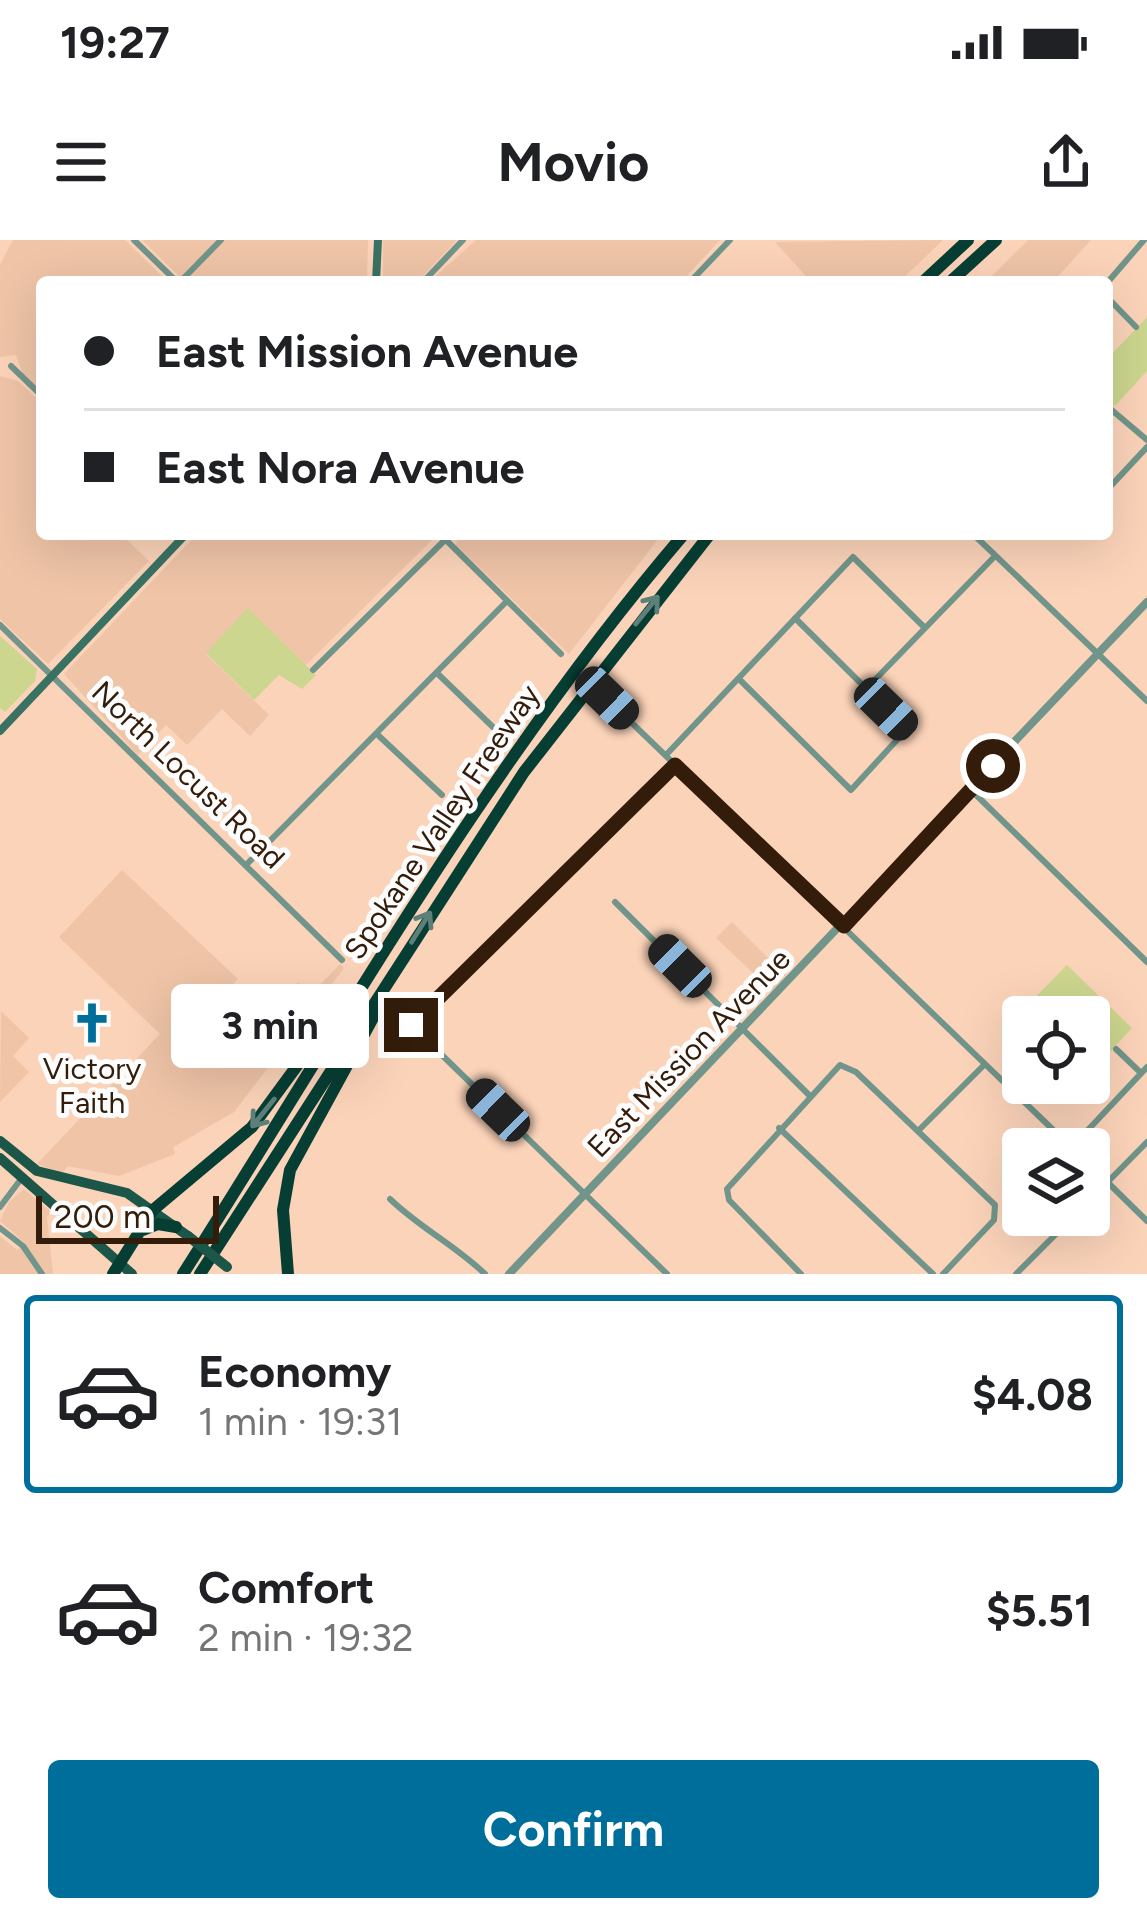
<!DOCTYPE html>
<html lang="en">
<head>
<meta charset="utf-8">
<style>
	body { margin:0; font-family:Figtree,sans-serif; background:#f6f6f6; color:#202124; height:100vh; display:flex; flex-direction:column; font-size:45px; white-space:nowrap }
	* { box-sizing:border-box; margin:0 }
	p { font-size:39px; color:#757577 }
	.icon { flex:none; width:66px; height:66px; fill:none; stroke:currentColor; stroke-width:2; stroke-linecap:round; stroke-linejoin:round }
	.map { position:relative; height:1034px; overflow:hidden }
	.panel { display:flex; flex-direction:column; background:#fff; flex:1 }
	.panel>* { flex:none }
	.top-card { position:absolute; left:36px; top:36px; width:1077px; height:264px; border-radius:12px; box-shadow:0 12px 48px #0002; display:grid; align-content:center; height:264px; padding:0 48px; background:#fff }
	.buttons { position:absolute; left:1002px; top:756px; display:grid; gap:24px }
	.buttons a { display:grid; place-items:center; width:108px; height:108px; border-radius:12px; background:#fff; box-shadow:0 12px 48px #0002; font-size:60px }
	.scale { position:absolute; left:36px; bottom:30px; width:183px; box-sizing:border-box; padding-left:12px; border:6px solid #341c0a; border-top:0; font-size:33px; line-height:42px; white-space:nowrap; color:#341c0a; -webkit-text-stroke:9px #fdfdfd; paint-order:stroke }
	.end { position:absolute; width:54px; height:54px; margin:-27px; border:15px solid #341c0a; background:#fff; box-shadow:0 0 0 6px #fff }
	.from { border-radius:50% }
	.bubble { position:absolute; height:84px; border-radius:12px; background:#fff; box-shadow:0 12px 48px #0002; font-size:39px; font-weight:700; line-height:84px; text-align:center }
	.car { position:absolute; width:36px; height:72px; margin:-36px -18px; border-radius:15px; box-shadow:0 0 9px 3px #0007; background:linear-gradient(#222 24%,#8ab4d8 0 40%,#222 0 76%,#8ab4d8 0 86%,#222 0) }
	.top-card b { display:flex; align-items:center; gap:42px; height:114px; font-size:45px }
	.top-card b+b { border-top:3px solid #e0e0e0 }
	.top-card i { width:30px; height:30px; background:#202124 }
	ul { padding:21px 0 0; list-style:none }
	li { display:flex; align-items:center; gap:36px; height:198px; margin:0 24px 18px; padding:0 24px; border:6px solid transparent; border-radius:12px }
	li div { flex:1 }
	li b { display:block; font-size:45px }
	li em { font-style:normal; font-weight:700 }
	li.on { border-color:#006e9a }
	li>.icon { width:108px; height:108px; stroke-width:1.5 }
	.cta { display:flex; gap:24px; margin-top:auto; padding:24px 48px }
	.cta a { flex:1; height:138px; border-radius:12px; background:#006e9a; color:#fff; font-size:48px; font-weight:700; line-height:138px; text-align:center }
	.status { display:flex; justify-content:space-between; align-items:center; height:84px; padding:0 60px; background:#fff; direction:ltr }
	.status svg { height:33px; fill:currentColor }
	header { display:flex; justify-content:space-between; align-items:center; height:156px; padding:0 48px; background:#fff; font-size:54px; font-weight:700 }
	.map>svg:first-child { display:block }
	.built { fill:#efc4a7 }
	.green { fill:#ccd68e }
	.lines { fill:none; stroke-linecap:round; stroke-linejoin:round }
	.minor { stroke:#71958a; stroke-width:6 }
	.tertiary { stroke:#71958a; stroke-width:8 }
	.secondary { stroke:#397263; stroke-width:8 }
	.primary { stroke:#1b5649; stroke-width:10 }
	.motorway { stroke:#073e33; stroke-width:12 }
	.primary-bridge { stroke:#1b5649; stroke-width:10 }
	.oneway { stroke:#5d817a }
	.route { stroke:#341c0a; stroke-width:15 }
	.labels { text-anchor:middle; stroke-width:10; stroke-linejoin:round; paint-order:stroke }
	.street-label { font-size:30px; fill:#341c0a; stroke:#fdfdfd }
	.poi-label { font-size:30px; fill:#341c0a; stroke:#fdfdfd }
</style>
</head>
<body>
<div class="status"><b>19:27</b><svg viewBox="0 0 49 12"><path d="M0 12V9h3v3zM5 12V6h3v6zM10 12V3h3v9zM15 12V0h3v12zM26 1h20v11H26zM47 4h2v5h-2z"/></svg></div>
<header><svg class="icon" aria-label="menu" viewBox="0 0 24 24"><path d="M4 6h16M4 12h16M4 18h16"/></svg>Movio<svg class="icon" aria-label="share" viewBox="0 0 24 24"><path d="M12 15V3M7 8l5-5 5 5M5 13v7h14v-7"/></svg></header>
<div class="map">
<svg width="1147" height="1034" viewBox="0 0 1147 1034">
	<rect width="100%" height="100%" fill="#fbd3b9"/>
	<path class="built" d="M13,0H125L168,42H42V153L23,135L16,115L0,117V25Z
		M142,0H368L367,42H185Z
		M383,0H457L417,42H383Z
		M476,0H720L681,42H429Z
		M943,0L899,42H800L805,35L775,2Z
		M1028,0H1091L1053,42L988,40Z
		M0,136L18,141L42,163V294H130L126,299L149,321L48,424L0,379Z
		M197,294H427L432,300L306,425L248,369L206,414L269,475L250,496L222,469L187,505L166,485L138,515L64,434Z
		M459,294H662L569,414L456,305Z
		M122,630L238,739L221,757L254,788L298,742L310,755L340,724L344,728L234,872L173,907L175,914L119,936L68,926L62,933L37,924L160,794L59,697Z
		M732,682L786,736L772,751L716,698Z
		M1,771L29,798L13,816L29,832L0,862Z
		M24,949L51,972L47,977L53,1034H0V996L17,1010L25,1003L0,981L9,962Z"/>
	<path class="green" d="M1147,77V131L1115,166L1107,158V119Z
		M248,368L316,435L302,449L279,435L254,460L206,413Z
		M0,396L37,429L35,441L5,472L0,468Z
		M1067,725L1132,788L1095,828L1089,822V777H1028L1022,771Z"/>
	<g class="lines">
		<path class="minor" d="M134,0L177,42
			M180,42L221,0
			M423,42L463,0
			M690,42L730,0
			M1107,43L1144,0
			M1107,57L1136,87
			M11,126L42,156
			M1107,166L1147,200
			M1107,250L1147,207
			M440,294L561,414
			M973,294L1147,461
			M0,385L342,720
			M313,430L451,294
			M438,434L496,490
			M739,439L851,550L907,489L795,378
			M866,449L995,316
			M607,459L1073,909
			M379,496L442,555
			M666,515L853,317L925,388
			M971,550L1147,722
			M246,625L507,361
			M615,662L809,855
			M1116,809L1141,833
			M779,888L933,1034
			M919,890L984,825
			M1071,908L1147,827
			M1089,924L1147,981
			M390,959C420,988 455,1005 485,1034
			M1089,961L1147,902
			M0,967L21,939
			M0,988L23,1006L42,1034
			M667,1034L411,785L675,525
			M801,1034L729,960L727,949L840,825L856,832L995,965L994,980L943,1034
			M1016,1034L1075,975"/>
		<path class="tertiary" d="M509,1034L1147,362"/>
		<path class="secondary" d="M376,42L378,0
			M0,491L186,294"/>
		<path class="primary" d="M0,901L37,931L127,953L188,996
			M0,918L132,1034"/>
		<path class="motorway" d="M923,42L968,0
			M950,42L996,0
			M143,990L158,984L176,987
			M113,1034L153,970L252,887L338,770
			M183,1034C343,782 489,522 684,294
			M200,1034L524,532L710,294
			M288,1034L283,970L290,930L380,765"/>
		<path class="primary-bridge" d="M188,996L227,1027"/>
	</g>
	<defs><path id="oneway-shaft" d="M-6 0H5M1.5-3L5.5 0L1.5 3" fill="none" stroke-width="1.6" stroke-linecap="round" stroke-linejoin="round" transform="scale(3)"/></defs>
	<g class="oneway">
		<use href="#oneway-shaft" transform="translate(647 370) rotate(-51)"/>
		<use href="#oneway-shaft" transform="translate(421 687) rotate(-58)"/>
		<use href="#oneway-shaft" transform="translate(263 873) rotate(129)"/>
	</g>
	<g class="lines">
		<path class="route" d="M411,785L675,525L844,686L993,526"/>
	</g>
	<defs>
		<g id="church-bare" transform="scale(3.24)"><path d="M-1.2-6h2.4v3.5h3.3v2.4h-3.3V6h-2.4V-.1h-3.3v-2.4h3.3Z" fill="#006e9a" stroke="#fdfdfd" stroke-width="2.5" paint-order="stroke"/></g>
	</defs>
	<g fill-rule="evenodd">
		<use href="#church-bare" x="92" y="783"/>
	</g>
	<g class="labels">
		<g class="street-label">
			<text transform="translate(188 535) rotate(44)" y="10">North Locust Road</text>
			<text transform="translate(442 582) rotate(-56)" y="10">Spokane Valley Freeway</text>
			<text transform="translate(689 813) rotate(-46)" y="10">East Mission Avenue</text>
		</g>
		<g class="poi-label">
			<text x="92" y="839">Victory<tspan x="92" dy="34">Faith</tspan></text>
		</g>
	</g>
</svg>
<div class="buttons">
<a><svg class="icon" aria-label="locate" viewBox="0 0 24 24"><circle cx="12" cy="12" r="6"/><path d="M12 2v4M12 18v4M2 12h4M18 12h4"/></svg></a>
<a><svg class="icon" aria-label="layers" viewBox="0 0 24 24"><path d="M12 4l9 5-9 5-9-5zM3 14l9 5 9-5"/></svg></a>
</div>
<div class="scale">200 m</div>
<i class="end from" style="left:993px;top:526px"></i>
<i class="end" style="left:411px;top:785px"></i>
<div class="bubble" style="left:171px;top:744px;width:198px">3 min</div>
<i class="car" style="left:607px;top:458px;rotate:134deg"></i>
<i class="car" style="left:886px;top:469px;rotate:134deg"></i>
<i class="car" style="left:680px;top:726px;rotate:315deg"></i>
<i class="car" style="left:498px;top:870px;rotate:314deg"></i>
<div class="top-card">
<b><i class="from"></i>East Mission Avenue</b>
<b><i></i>East Nora Avenue</b>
</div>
</div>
<section class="panel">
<ul>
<li class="on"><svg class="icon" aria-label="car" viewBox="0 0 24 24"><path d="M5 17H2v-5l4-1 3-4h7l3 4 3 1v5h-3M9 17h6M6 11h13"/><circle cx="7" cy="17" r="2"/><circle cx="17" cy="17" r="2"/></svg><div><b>Economy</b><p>1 min · 19:31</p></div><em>$4.08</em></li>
<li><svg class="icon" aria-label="car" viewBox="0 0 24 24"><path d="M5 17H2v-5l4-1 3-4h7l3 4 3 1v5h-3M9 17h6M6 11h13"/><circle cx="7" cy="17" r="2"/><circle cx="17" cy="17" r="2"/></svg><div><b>Comfort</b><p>2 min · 19:32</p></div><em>$5.51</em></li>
</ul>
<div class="cta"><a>Confirm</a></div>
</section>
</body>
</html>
